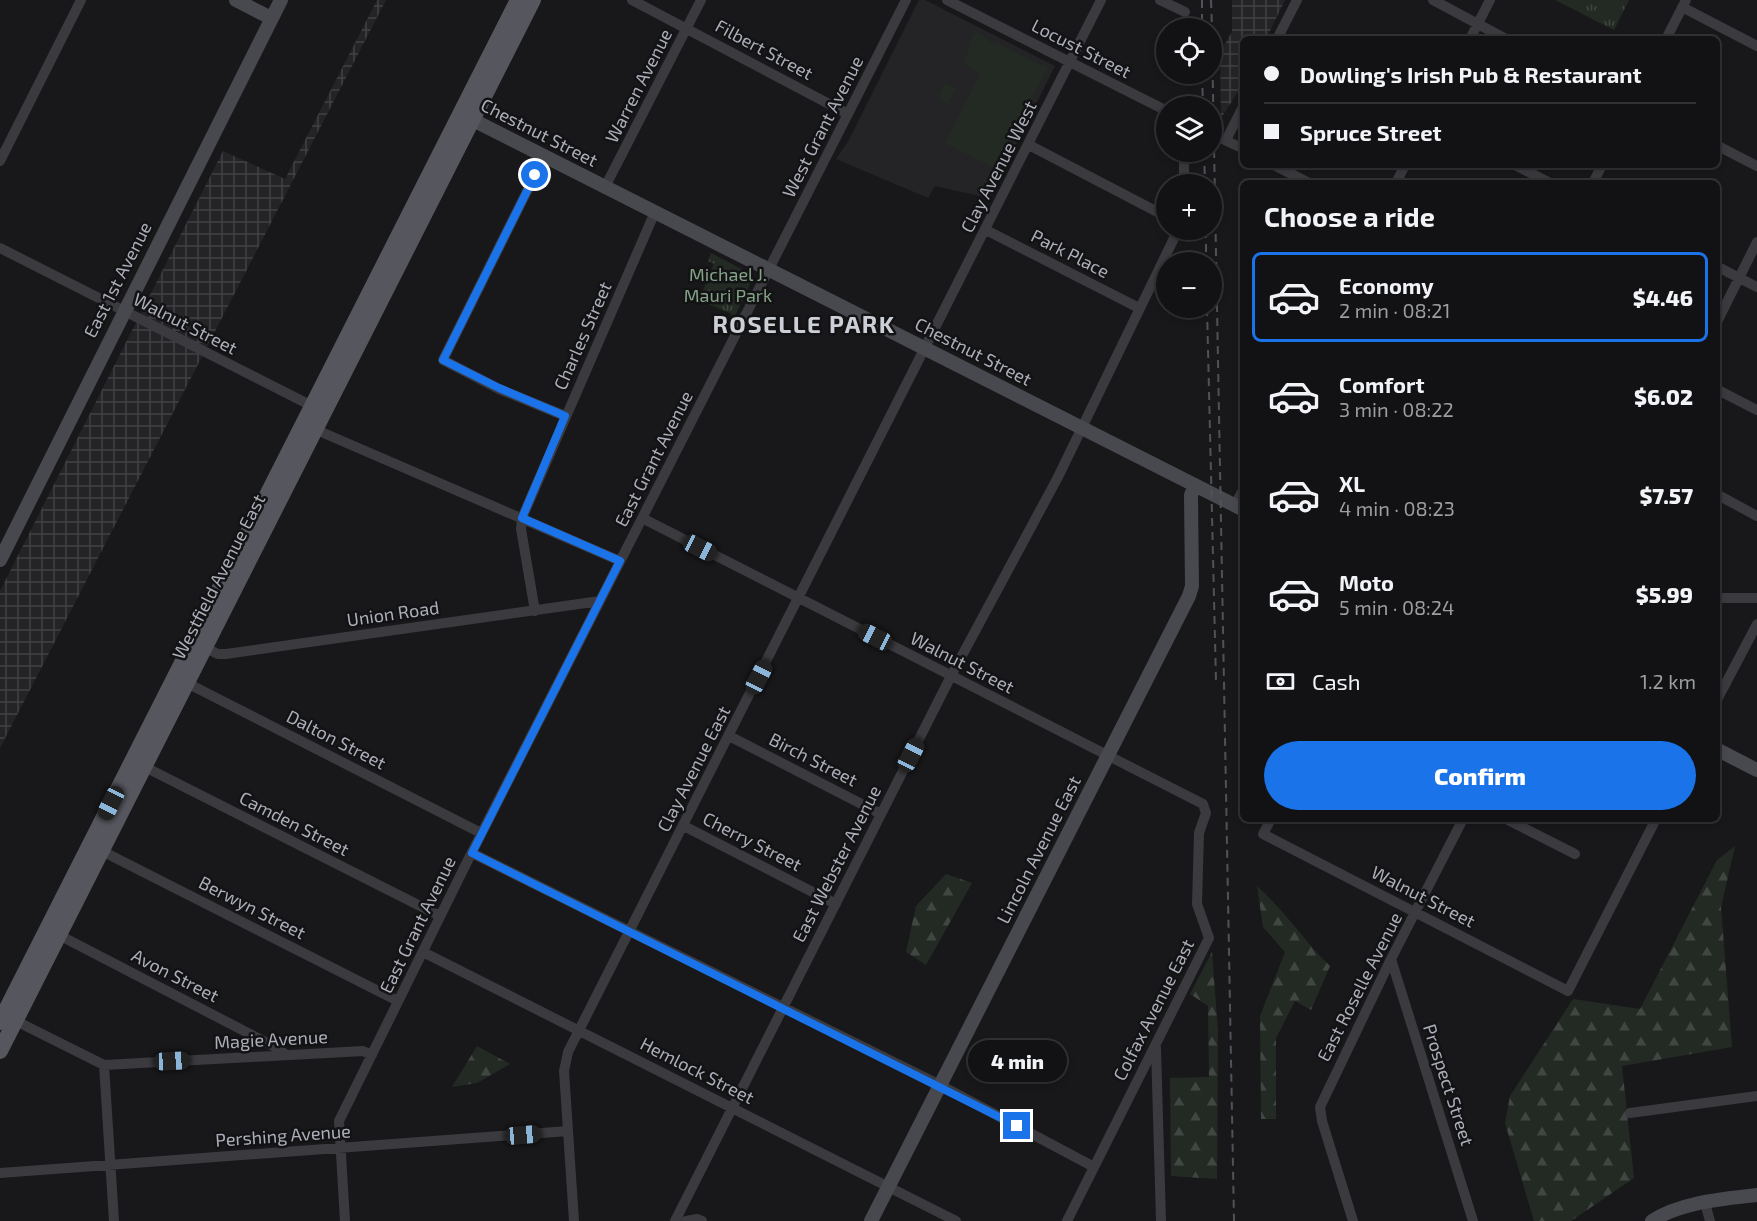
<!DOCTYPE html>
<html lang="en">
<head>
<meta charset="utf-8">
<style>
	body { margin:0; font-family:"Exo 2",sans-serif; background:#1f2022; color:#f1f3f6; height:100vh; display:flex; flex-direction:column; font-size:22px; white-space:nowrap }
	* { box-sizing:border-box; margin:0 }
	p { font-size:20px; color:#9c9ea0 }
	.icon { flex:none; width:33px; height:33px; fill:none; stroke:currentColor; stroke-width:2; stroke-linecap:round; stroke-linejoin:round }
	.map { position:relative; flex:1; overflow:hidden }
	.side { position:absolute; left:1240px; top:180px; width:480px; height:642px; display:flex; flex-direction:column; background:#121214; border-radius:9px; box-shadow:0 3px 9px #0003,0 0 0 2px #313234 }
	.side>* { flex:none }
	.guide { position:absolute; left:1240px; top:36px; width:480px; height:132px; border-radius:9px; box-shadow:0 3px 9px #0003,0 0 0 2px #313234; display:grid; align-content:center; height:132px; padding:0 24px; background:#121214 }
	.tools { position:absolute; left:1156px; top:18px; display:grid; gap:12px }
	.tools a { display:grid; place-items:center; width:66px; height:66px; border-radius:50%; background:#121214; box-shadow:0 3px 9px #0003,0 0 0 2px #313234; font-size:30px }
	.end { position:absolute; width:27px; height:27px; margin:-14px; border:8px solid #1a73e8; background:#fff; box-shadow:0 0 0 3px #fff }
	.from { border-radius:50% }
	.bubble { position:absolute; height:42px; border-radius:21px; background:#121214; box-shadow:0 3px 9px #0003,0 0 0 2px #313234; font-size:20px; font-weight:800; line-height:42px; text-align:center }
	.car { position:absolute; width:18px; height:36px; margin:-18px -9px; border-radius:8px; box-shadow:0 0 4px 2px #0007; background:linear-gradient(#222 24%,#8ab4d8 0 40%,#222 0 76%,#8ab4d8 0 86%,#222 0) }
	.guide b { display:flex; align-items:center; gap:21px; height:57px; font-size:22px }
	.guide b+b { border-top:2px solid #313234 }
	.guide i { width:15px; height:15px; background:#f1f3f6 }
	ul { padding:0; list-style:none }
	li { display:flex; align-items:center; gap:18px; height:90px; margin:0 12px 9px; padding:0 12px; border:3px solid transparent; border-radius:9px }
	li div { flex:1 }
	li b { display:block; font-size:22px }
	li em { font-style:normal; font-weight:800 }
	li.active { border-color:#1a73e8 }
	li>.icon { width:54px; height:54px; stroke-width:1.5 }
	h2 { padding:0 24px; font-size:27px; line-height:72px }
	.pay { display:flex; align-items:center; gap:15px; height:66px; padding:0 24px; font-size:22px }
	.pay p { margin-inline-start:auto }
	.button { display:flex; gap:12px; margin-top:auto; padding:12px 24px }
	.button a { flex:1; height:69px; border-radius:36px; background:#1a73e8; color:#fff; font-size:24px; font-weight:800; line-height:69px; text-align:center }
	.map>svg:first-child { display:block }
	.built { fill:#242427 }
	.industrial { fill:url(#industrial-grid) }
	.grass { fill:#232a24 }
	.forest { fill:url(#forest-firs) }
	.park { fill:url(#park-tufts) }
	.lines { fill:none; stroke-linecap:round; stroke-linejoin:round }
	.street { stroke:#3a3a3f; stroke-width:10 }
	.secondary { stroke:#48494f; stroke-width:14 }
	.primary { stroke:#56575e; stroke-width:16 }
	.rail { stroke:#515258; stroke-width:2; stroke-dasharray:8 6; stroke-linecap:butt }
	.route { stroke:#1a73e8; stroke-width:8 }
	.labels { text-anchor:middle; stroke-width:5; stroke-linejoin:round; paint-order:stroke }
	.street-label { font-size:18px; fill:#acafb9; stroke:#131315 }
	.park-label { font-size:18px; fill:#84a387; stroke:#131315 }
	.district-label { font-size:24px; font-weight:bold; letter-spacing:1.5px; fill:#cccfd5; stroke:#131315 }
</style>
</head>
<body>
<div class="map">
<svg width="1757" height="1221" viewBox="0 0 1757 1221">
	<defs>
		<pattern id="industrial-grid" width="8" height="8" patternUnits="userSpaceOnUse" patternTransform="scale(1.5)"><rect width="8" height="8" fill="#242427"/><path d="M0 4h8M4 0v8" fill="none" stroke="#414144"/></pattern>
		<pattern id="forest-firs" width="22" height="20" patternUnits="userSpaceOnUse" patternTransform="scale(1.5)"><rect width="22" height="20" fill="#232a24"/><path d="M5 1l3.5 6h-7zM16 11l3.5 6h-7z" fill="#404642"/></pattern>
		<pattern id="park-tufts" width="24" height="20" patternUnits="userSpaceOnUse" patternTransform="scale(1.5)"><rect width="24" height="20" fill="#232a24"/><path d="M3 7l-1-3M5 7V3M7 7l1-3M15 17l-1-3M17 17v-4M19 17l1-3" fill="none" stroke="#404642"/></pattern>
	</defs>
	<rect width="100%" height="100%" fill="#18181a"/>
	<path class="built" d="M919,0H925L1055,66L989,198L935,186L928,198L836,159L849,140Z"/>
	<path class="industrial" d="M377,0H386L0,748V591L223,151L285,179Z
		M1232,0H1285L1266,39H1244L1243,84L1221,118L1220,52L1232,32Z"/>
	<path class="grass" d="M979,32L994,45L996,42L1047,68L996,169L945,143L980,74L968,67L965,62L972,35Z
		M945,83L956,89L948,103L938,98Z"/>
	<path class="forest" d="M1735,846L1721,907L1732,1047L1622,1066L1634,1178L1571,1221H1534L1505,1123L1510,1096L1573,999L1640,1009L1717,860Z
		M946,874L972,883L926,965L906,952L916,906Z
		M1257,886C1284,910 1304,941 1330,966L1311,1010L1295,1001L1276,1038V1119H1261L1260,1016L1285,952L1263,927Z
		M1212,952L1218,1031L1217,1179L1171,1176L1170,1078L1209,1077L1208,1006L1190,994Z
		M477,1046L510,1064L477,1083L452,1087Z"/>
	<path class="park" d="M1555,0H1629L1614,30Z
		M711,253L749,273L753,278L733,320L728,322L732,314L699,300L714,264L708,261Z"/>
	<g class="lines">
		<path class="street" d="M632,0L848,114
			M947,0L1167,111
			M1160,0L1185,12
			M1433,0L1506,39
			M1682,7L1757,46
			M1277,39L1297,0
			M1470,39L1490,0
			M1666,39L1686,0
			M1212,134L1244,149
			M1226,140L1244,105
			M1029,145L1167,217
			M1718,146L1757,166
			M1184,152V184
			M545,155L443,360L499,389L565,416
			M0,161L81,0
			M1274,165L1309,183
			M1515,165L1550,183
			M1396,183L1405,165
			M1593,183L1602,165
			M605,187L701,0
			M986,230L1139,308
			M0,248L316,408
			M1718,267L1757,287
			M1718,320L1757,242
			M1718,390L1757,410
			M312,428L620,561
			M1718,495L1757,516
			M1235,505L1244,488
			M642,518L1203,804L1206,813L1199,833L1197,904L1209,938L1067,1221
			M1718,598H1757
			M535,611L521,529L522,518L655,212
			M201,646L218,654H226L600,601
			M183,681L481,833
			M1718,698L1757,624
			M729,736L881,814
			M141,765L440,916
			M1271,819L1263,834L1568,991L1656,819
			M1506,819L1575,854
			M684,826L836,904
			M98,849L398,1001
			M472,853L940,1085L1094,1167
			M55,933L279,1049L286,1055
			M423,952L956,1221
			M1391,959L1473,1221
			M12,1019L104,1065L363,1051L372,1055
			M1156,1048L1161,1221
			M104,1065L114,1221
			M1630,1113L1757,1096
			M0,1173L568,1131
			M1705,1203L1710,1221
			M345,1221L339,1121L469,858L906,0
			M574,1221L564,1071L568,1052L1101,0
			M675,1221L951,676L1058,477L1178,230
			M686,1221L697,1219L702,1221
			M1353,1221L1322,1121L1320,1107L1391,959L1463,819"/>
		<path class="secondary" d="M236,0L271,18
			M465,116L1244,510
			M0,560L281,0
			M1718,750L1757,770
			M871,1221L1189,596L1192,586L1191,495L1195,485
			M1652,1221C1681,1202 1723,1199 1757,1195"/>
		<path class="primary" d="M0,1022L518,0
			M0,1051L533,0"/>
		<path class="rail" d="M1202,0V28
			M1211,0L1212,28
			M1212,38L1234,1221
			M1202,74L1203,106
			M1204,152L1205,184
			M1206,230V262
			M1207,308L1216,681"/>
	</g>
	<g class="lines">
		<path class="route" d="M535,175L443,360L499,388L565,416L522,518L620,561L472,853L1017,1126"/>
	</g>
	<g class="labels">
		<g class="street-label">
			<text transform="translate(1081 49) rotate(27)" y="6">Locust Street</text>
			<text transform="translate(764 50) rotate(28)" y="6">Filbert Street</text>
			<text transform="translate(639 86) rotate(-63)" y="6">Warren Avenue</text>
			<text transform="translate(823 127) rotate(-63)" y="6">West Grant Avenue</text>
			<text transform="translate(539 133) rotate(27)" y="6">Chestnut Street</text>
			<text transform="translate(999 167) rotate(-63)" y="6">Clay Avenue West</text>
			<text transform="translate(1070 254) rotate(27)" y="6">Park Place</text>
			<text transform="translate(118 280) rotate(-63)" y="6">East 1st Avenue</text>
			<text transform="translate(185 324) rotate(27)" y="6">Walnut Street</text>
			<text transform="translate(583 336) rotate(-66)" y="6">Charles Street</text>
			<text transform="translate(973 352) rotate(27)" y="6">Chestnut Street</text>
			<text transform="translate(654 459) rotate(-63)" y="6">East Grant Avenue</text>
			<text transform="translate(219 577) rotate(-63)" y="6">Westfield Avenue East</text>
			<text transform="translate(393 614) rotate(-8)" y="6">Union Road</text>
			<text transform="translate(962 663) rotate(27)" y="6">Walnut Street</text>
			<text transform="translate(336 740) rotate(27)" y="6">Dalton Street</text>
			<text transform="translate(813 760) rotate(27)" y="6">Birch Street</text>
			<text transform="translate(694 769) rotate(-63)" y="6">Clay Avenue East</text>
			<text transform="translate(294 824) rotate(27)" y="6">Camden Street</text>
			<text transform="translate(752 842) rotate(27)" y="6">Cherry Street</text>
			<text transform="translate(1039 850) rotate(-63)" y="6">Lincoln Avenue East</text>
			<text transform="translate(837 864) rotate(-63)" y="6">East Webster Avenue</text>
			<text transform="translate(1423 897) rotate(27)" y="6">Walnut Street</text>
			<text transform="translate(252 908) rotate(27)" y="6">Berwyn Street</text>
			<text transform="translate(418 925) rotate(-64)" y="6">East Grant Avenue</text>
			<text transform="translate(175 976) rotate(27)" y="6">Avon Street</text>
			<text transform="translate(1360 987) rotate(-63)" y="6">East Roselle Avenue</text>
			<text transform="translate(1154 1010) rotate(-63)" y="6">Colfax Avenue East</text>
			<text transform="translate(271 1040) rotate(-3)" y="6">Magie Avenue</text>
			<text transform="translate(697 1071) rotate(27)" y="6">Hemlock Street</text>
			<text transform="translate(1448 1085) rotate(72)" y="6">Prospect Street</text>
			<text transform="translate(283 1136) rotate(-4)" y="6">Pershing Avenue</text>
		</g>
		<g class="park-label">
			<text x="728" y="281">Michael J.<tspan x="728" dy="21">Mauri Park</tspan></text>
		</g>
		<g class="district-label">
			<text x="804" y="333">ROSELLE PARK</text>
		</g>
	</g>
</svg>
<div class="tools">
<a><svg class="icon" aria-label="locate" viewBox="0 0 24 24"><circle cx="12" cy="12" r="6"/><path d="M12 2v4M12 18v4M2 12h4M18 12h4"/></svg></a>
<a><svg class="icon" aria-label="layers" viewBox="0 0 24 24"><path d="M12 4l9 5-9 5-9-5zM3 14l9 5 9-5"/></svg></a>
<a>+</a>
<a>−</a>
</div>
<i class="end from" style="left:535px;top:175px"></i>
<i class="end" style="left:1017px;top:1126px"></i>
<div class="bubble" style="left:968px;top:1040px;width:99px">4 min</div>
<i class="car" style="left:700px;top:548px;rotate:117deg"></i>
<i class="car" style="left:875px;top:637px;rotate:297deg"></i>
<i class="car" style="left:759px;top:677px;rotate:27deg"></i>
<i class="car" style="left:911px;top:755px;rotate:27deg"></i>
<i class="car" style="left:111px;top:803px;rotate:207deg"></i>
<i class="car" style="left:172px;top:1061px;rotate:87deg"></i>
<i class="car" style="left:523px;top:1135px;rotate:85deg"></i>
<div class="guide">
<b><i class="from"></i>Dowling's Irish Pub &amp; Restaurant</b>
<b><i></i>Spruce Street</b>
</div>
<section class="side">
<h2>Choose a ride</h2>
<ul>
<li class="active"><svg class="icon" aria-label="car" viewBox="0 0 24 24"><path d="M5 17H2v-5l4-1 3-4h7l3 4 3 1v5h-3M9 17h6M6 11h13"/><circle cx="7" cy="17" r="2"/><circle cx="17" cy="17" r="2"/></svg><div><b>Economy</b><p>2 min · 08:21</p></div><em>$4.46</em></li>
<li><svg class="icon" aria-label="car" viewBox="0 0 24 24"><path d="M5 17H2v-5l4-1 3-4h7l3 4 3 1v5h-3M9 17h6M6 11h13"/><circle cx="7" cy="17" r="2"/><circle cx="17" cy="17" r="2"/></svg><div><b>Comfort</b><p>3 min · 08:22</p></div><em>$6.02</em></li>
<li><svg class="icon" aria-label="car" viewBox="0 0 24 24"><path d="M5 17H2v-5l4-1 3-4h7l3 4 3 1v5h-3M9 17h6M6 11h13"/><circle cx="7" cy="17" r="2"/><circle cx="17" cy="17" r="2"/></svg><div><b>XL</b><p>4 min · 08:23</p></div><em>$7.57</em></li>
<li><svg class="icon" aria-label="car" viewBox="0 0 24 24"><path d="M5 17H2v-5l4-1 3-4h7l3 4 3 1v5h-3M9 17h6M6 11h13"/><circle cx="7" cy="17" r="2"/><circle cx="17" cy="17" r="2"/></svg><div><b>Moto</b><p>5 min · 08:24</p></div><em>$5.99</em></li>
</ul>
<div class="pay"><svg class="icon" aria-label="cash" viewBox="0 0 24 24"><path d="M3 7h18v10H3z"/><circle cx="12" cy="12" r="2"/></svg>Cash<p>1.2 km</p></div>
<div class="button"><a>Confirm</a></div>
</section>
</div>
</body>
</html>
